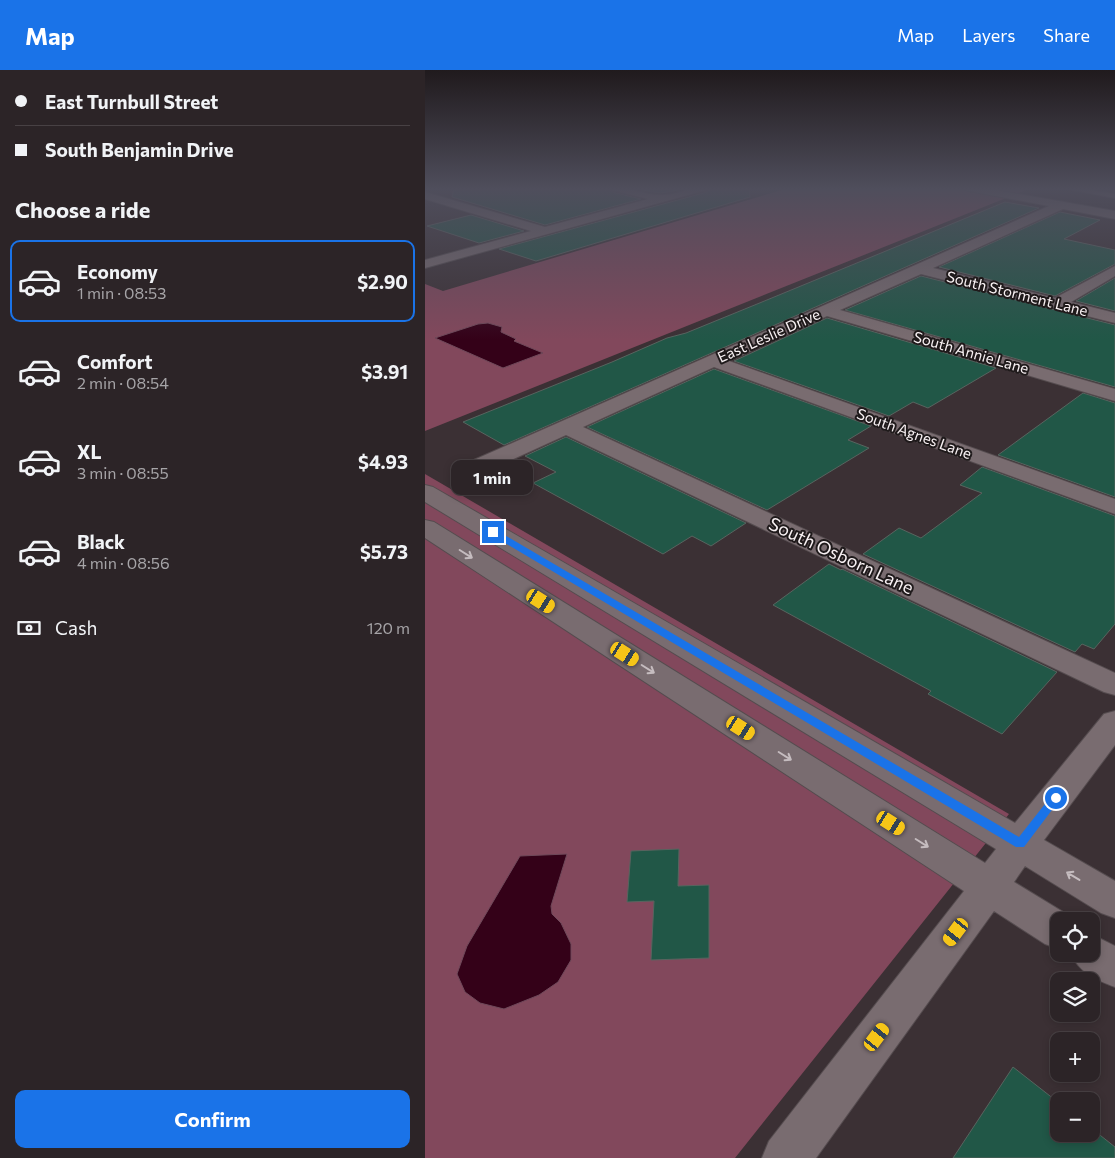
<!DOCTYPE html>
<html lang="en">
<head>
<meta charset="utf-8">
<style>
	body { margin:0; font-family:Commissioner,sans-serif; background:#383033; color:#f1f3f6; height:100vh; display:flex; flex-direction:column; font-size:19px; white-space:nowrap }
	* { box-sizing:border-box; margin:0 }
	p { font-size:16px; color:#a6a4a7 }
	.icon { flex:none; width:28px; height:28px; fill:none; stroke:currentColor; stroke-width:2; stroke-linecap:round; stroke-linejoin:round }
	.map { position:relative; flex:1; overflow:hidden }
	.panel { display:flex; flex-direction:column; background:#2c2427; width:425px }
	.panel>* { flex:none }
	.hud { display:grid; align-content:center; height:110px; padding:0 15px; background:#2c2427 }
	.controls { position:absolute; left:625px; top:842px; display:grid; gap:10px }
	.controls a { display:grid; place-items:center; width:50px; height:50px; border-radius:10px; background:#2c2427; box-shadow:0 2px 8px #0003,0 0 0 1px #484144; font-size:25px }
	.end { position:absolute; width:22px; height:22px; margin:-11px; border:6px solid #1a73e8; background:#fff; box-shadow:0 0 0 2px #fff }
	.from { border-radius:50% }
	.bubble { position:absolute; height:35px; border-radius:10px; background:#2c2427; box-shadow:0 2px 8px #0003,0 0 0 1px #484144; font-size:16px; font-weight:700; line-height:35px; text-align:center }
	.car { position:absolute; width:15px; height:30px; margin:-15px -8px; border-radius:6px; box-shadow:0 0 4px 1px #0007; background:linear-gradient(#f5c518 24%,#345 0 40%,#f5c518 0 76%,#345 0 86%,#f5c518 0) }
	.hud b { display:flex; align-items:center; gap:18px; height:48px; font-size:19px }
	.hud b+b { border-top:1px solid #484144 }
	.hud i { width:12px; height:12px; background:#f1f3f6 }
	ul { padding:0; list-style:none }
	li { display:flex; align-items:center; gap:15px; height:82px; margin:0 10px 8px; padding:0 5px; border:2px solid transparent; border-radius:10px }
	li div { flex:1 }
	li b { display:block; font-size:19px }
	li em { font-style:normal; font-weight:700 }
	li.current { border-color:#1a73e8 }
	li>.icon { width:45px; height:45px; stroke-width:1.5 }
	h2 { padding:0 15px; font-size:22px; line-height:60px }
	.pay { display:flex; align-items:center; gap:12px; height:55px; padding:0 15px; font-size:19px }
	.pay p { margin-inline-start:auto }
	.action { display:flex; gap:10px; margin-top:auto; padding:10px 15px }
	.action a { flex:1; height:58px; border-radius:10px; background:#1a73e8; color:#fff; font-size:20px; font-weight:700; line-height:58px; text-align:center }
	header { display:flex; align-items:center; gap:30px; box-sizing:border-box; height:70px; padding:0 25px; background:#1a73e8; color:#fff }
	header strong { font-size:24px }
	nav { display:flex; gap:28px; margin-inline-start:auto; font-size:18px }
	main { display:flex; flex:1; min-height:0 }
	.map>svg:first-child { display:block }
	.green { fill:#82485c }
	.water { fill:#340118; stroke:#6f495a }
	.building { fill:#215747; stroke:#58645f }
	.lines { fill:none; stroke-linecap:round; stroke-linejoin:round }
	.lane-casing { stroke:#554c4f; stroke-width:2 }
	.street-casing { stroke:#554c4f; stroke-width:2 }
	.lane { fill:#796c70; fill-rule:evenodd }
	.street { fill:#796c70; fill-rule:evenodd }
	.oneway { stroke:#c5bcbf }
	.route { fill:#1a73e8 }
	.labels { text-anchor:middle; stroke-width:4; stroke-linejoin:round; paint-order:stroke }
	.far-street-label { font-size:15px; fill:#f8f1f3; stroke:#1f1a1b }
	.street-label { font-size:18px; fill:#f8f1f3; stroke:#1f1a1b }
</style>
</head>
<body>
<header>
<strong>Map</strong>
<nav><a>Map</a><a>Layers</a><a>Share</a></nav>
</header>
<main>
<section class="panel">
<div class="hud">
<b><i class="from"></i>East Turnbull Street</b>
<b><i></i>South Benjamin Drive</b>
</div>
<h2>Choose a ride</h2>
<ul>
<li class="current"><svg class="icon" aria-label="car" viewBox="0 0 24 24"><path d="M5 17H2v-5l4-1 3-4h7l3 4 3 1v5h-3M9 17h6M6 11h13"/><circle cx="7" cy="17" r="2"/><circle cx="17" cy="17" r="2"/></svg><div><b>Economy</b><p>1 min · 08:53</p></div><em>$2.90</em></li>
<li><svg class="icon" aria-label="car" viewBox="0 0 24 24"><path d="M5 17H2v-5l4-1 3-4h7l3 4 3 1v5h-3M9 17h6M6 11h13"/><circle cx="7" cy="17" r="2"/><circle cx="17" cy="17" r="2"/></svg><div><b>Comfort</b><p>2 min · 08:54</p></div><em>$3.91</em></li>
<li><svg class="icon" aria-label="car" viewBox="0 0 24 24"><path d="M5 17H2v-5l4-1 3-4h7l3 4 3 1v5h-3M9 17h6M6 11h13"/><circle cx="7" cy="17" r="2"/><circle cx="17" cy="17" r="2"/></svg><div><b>XL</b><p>3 min · 08:55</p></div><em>$4.93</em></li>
<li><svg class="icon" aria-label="car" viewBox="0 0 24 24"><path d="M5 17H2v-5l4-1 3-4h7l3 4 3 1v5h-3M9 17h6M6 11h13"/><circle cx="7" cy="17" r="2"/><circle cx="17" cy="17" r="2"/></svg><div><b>Black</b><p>4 min · 08:56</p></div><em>$5.73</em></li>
</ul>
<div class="pay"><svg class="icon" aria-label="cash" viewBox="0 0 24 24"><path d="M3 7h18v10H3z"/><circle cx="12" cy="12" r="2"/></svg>Cash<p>120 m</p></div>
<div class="action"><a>Confirm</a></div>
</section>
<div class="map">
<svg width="690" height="1088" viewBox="0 0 690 1088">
	<rect width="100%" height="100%" fill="#3b3034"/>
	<path class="green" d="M363,118H586L601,120L0,361V214L18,221Z
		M0,404L584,744L310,1088H0Z"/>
	<path class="water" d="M63,253L77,257L76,262L91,269L89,271L118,283L78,298L10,268L53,254Z
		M142,784L126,836L127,844L136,853L146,874V890L133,912L114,925L79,939L55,933L40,922L32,904L42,876L95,786Z"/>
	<path class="building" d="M29,118H183L187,122L216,129L120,155L27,127Z
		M205,118H265L236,123Z
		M285,118H324L325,127L111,191L74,179L282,122Z
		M580,132L614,138L79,375L38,352L187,292L242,268L261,263L337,232Z
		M635,142L675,150L639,169L690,180V194L630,226L514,197Z
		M46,145L99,161L54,173L2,156Z
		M496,206L690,255V317L420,240Z
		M690,208V241L651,231Z
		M402,248L571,298L503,338L488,332L464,346L309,291Z
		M289,299L446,356L423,370L444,378L342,440L162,357Z
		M658,323L690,333V427L573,385Z
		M141,367L321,453L286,476L267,466L238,484L108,413L131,402L100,386Z
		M557,397L690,446V554L669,579L657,574L650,582L438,484L474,458L496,468L557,423L535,415Z
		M404,494L416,500L417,499L632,602L577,664L503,624L506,621L348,535Z
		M254,779L253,816L284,815V888L226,890L229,831L202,832L206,781Z
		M588,997L634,1033V1064H666V1058L690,1077V1088H528Z"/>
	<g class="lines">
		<g class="lane-casing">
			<path id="lane" d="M637,118H652L690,124V128Z"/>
		</g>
		<g class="street-casing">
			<path id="street" d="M185,118C203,116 219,125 236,125C251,126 264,116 283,118L281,120L0,198V190L106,161L0,129V122L120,157L223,129L187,120Z
				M539,118H559L690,141V149L638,139L508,198L630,228L690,196V206L646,232L690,243V253L496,204L415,240L690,319V331L402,246L304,291L690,429V444L289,297L158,357L690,603V625L679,622L141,365L58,403L50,405L42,403L39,398L42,393L624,136L544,121L540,120Z
				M0,415L8,417L590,753L679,644L690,641V675L619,770L690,811V848L676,843L600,796L589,812L648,848L649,851H634V879L620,874L569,841L391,1088H337L344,1071L539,821L0,468V450L9,452L560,793L571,779L0,432Z
				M666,864L690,876V917C671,910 655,903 646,884H666Z"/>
		</g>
		<use href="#lane" class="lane"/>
		<use href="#street" class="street"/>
	</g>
	<defs><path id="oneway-shaft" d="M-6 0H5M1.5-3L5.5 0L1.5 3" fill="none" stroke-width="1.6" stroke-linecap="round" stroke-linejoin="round" transform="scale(1.25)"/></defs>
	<g class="oneway">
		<use href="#oneway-shaft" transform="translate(41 484) rotate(32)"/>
		<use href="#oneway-shaft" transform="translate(223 599) rotate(32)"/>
		<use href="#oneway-shaft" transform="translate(360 686) rotate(32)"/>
		<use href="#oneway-shaft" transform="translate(497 773) rotate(32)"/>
		<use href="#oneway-shaft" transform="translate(648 806) rotate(-149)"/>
	</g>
	<linearGradient id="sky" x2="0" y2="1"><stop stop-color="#201a1d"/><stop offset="0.44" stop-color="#4f4e5c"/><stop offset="1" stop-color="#4f4e5c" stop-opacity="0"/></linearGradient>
	<rect width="690" height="270" fill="url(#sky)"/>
	<path class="route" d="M65,460H71L594,767L627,725L631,724L636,728L599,777H591L65,464Z"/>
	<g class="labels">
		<g class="far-street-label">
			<text transform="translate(592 224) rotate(14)" y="5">South Storment Lane</text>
			<text transform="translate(344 266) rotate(-24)" y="5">East Leslie Drive</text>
			<text transform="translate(546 283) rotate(16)" y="5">South Annie Lane</text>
			<text transform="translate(489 364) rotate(20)" y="5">South Agnes Lane</text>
		</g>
		<g class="street-label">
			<text transform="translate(416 486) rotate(25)" y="6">South Osborn Lane</text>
		</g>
	</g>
</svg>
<div class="controls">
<a><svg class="icon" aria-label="locate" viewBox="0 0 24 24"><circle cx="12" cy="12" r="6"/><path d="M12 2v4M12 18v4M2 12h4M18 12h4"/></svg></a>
<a><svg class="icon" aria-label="layers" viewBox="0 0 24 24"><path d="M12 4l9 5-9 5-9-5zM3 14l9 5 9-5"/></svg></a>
<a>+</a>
<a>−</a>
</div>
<i class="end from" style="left:631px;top:728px"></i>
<i class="end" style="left:68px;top:462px"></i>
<div class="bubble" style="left:26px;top:390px;width:82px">1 min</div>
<i class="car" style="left:116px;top:531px;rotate:122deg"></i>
<i class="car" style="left:200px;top:584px;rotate:122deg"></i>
<i class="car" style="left:316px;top:658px;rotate:122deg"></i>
<i class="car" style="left:466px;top:753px;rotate:122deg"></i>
<i class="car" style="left:531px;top:862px;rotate:217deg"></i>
<i class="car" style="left:452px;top:967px;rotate:37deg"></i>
</div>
</main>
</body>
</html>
